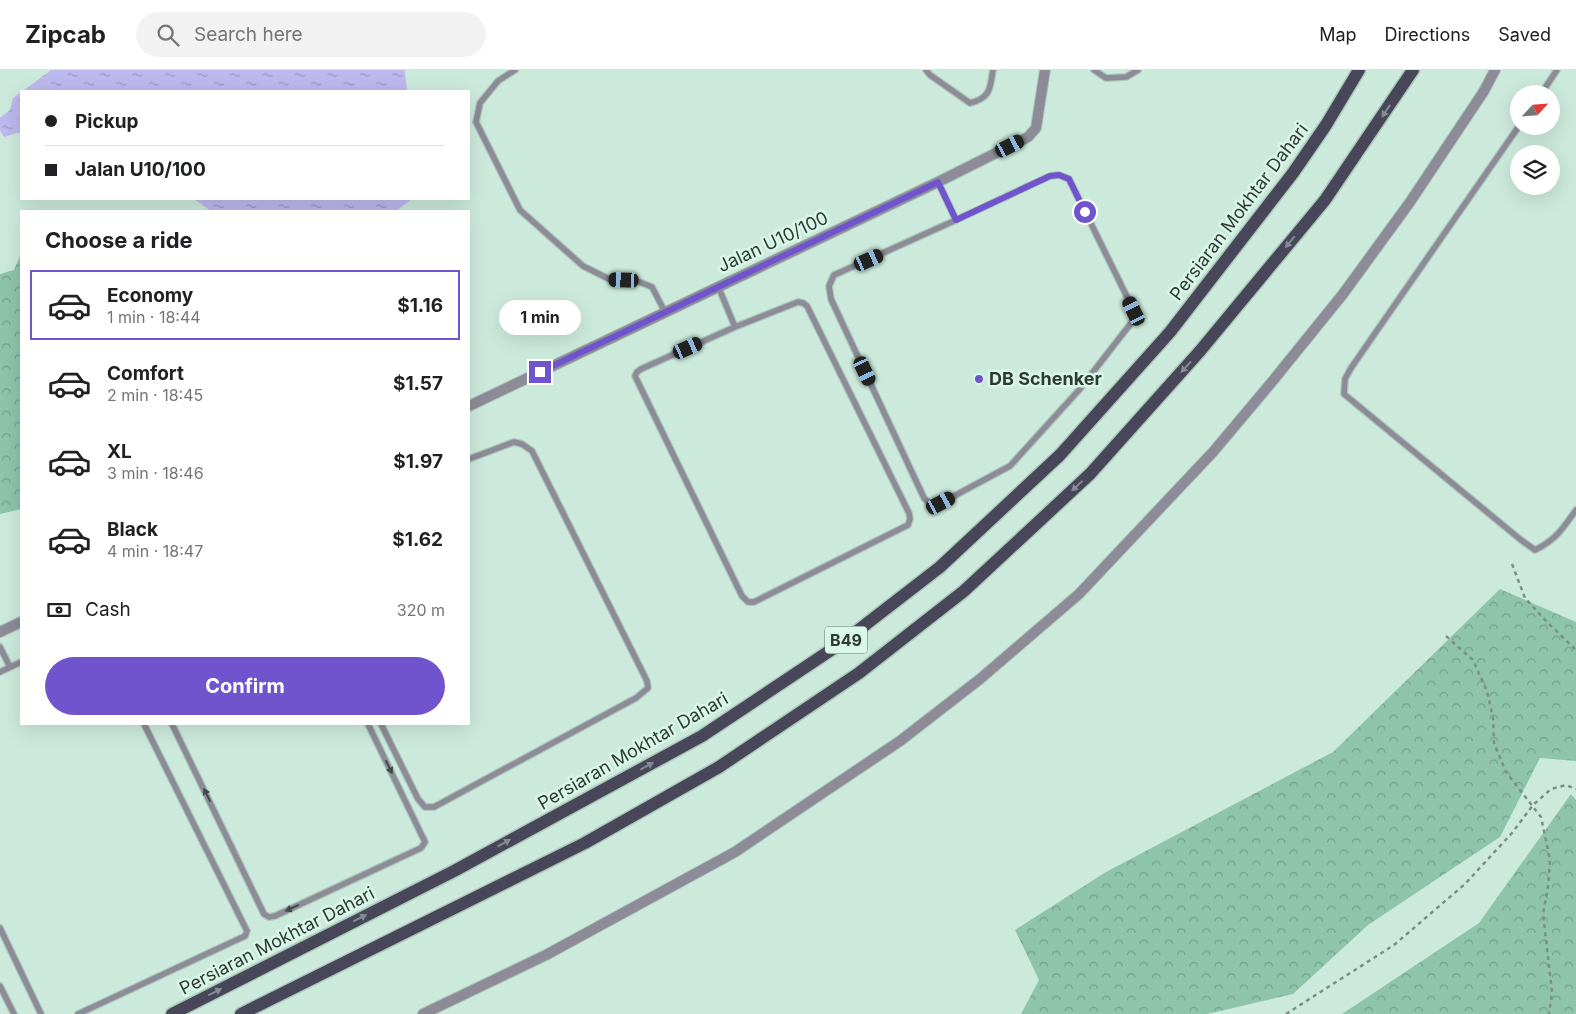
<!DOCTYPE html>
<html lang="en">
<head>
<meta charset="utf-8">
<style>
	body { margin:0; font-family:Inter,sans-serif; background:#f2f2f2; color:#202124; height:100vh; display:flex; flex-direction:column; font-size:19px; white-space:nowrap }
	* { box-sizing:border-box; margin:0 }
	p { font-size:16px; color:#757577 }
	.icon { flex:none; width:28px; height:28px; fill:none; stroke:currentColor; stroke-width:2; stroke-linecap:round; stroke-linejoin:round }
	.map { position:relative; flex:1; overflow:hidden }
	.side { position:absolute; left:20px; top:140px; width:450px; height:515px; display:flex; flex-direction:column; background:#fff; border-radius:0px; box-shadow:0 5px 20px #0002 }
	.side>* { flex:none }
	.top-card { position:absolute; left:20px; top:20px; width:450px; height:110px; border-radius:0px; box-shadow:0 5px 20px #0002; display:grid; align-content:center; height:110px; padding:0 25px; background:#fff }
	.needle { width:32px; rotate:64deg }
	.fabs { position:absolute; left:1510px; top:15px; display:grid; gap:10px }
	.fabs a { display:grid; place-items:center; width:50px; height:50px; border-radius:50%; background:#fff; box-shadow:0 5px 20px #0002; font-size:25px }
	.end { position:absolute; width:22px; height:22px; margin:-11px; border:6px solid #7054ce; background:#fff; box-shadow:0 0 0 2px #fff }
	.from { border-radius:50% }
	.bubble { position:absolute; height:35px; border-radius:18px; background:#fff; box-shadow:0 5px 20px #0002; font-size:16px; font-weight:700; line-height:35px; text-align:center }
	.car { position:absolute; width:15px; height:30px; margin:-15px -8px; border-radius:6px; box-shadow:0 0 4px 1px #0007; background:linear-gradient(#222 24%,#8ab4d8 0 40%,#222 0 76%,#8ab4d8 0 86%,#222 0) }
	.top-card b { display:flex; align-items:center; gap:18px; height:48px; font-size:19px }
	.top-card b+b { border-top:1px solid #e0e0e0 }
	.top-card i { width:12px; height:12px; background:#202124 }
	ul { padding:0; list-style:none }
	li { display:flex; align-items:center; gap:15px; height:70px; margin:0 10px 8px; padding:0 15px; border:2px solid transparent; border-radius:0px }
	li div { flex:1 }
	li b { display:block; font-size:19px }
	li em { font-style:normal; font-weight:700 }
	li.selected { border-color:#7054ce }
	li>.icon { width:45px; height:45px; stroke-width:1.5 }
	h2 { padding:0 25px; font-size:22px; line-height:60px }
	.pay { display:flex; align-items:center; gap:12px; height:55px; padding:0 25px; font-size:19px }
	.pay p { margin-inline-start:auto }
	.action { display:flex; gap:10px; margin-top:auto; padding:10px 25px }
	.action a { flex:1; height:58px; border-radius:30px; background:#7054ce; color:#fff; font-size:20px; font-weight:700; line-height:58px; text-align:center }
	header { display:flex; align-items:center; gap:30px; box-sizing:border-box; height:70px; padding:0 25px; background:#fff; border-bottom:1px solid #e0e0e0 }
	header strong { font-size:24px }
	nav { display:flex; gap:28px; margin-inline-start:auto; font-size:18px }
	.search { width:350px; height:45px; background:#f2f2f2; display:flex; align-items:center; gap:12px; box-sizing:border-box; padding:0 18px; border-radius:28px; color:#757577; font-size:19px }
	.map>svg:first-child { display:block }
	.forest { fill:url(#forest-crowns) }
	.water { fill:url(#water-ripples) }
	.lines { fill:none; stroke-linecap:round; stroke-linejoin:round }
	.service-casing { stroke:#adc7ba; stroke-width:8 }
	.minor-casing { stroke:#adc7ba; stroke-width:12 }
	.primary-casing { stroke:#adc7ba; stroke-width:15 }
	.path { stroke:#7b8f85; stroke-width:2.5; stroke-dasharray:4 4; stroke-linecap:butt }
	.service { stroke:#8c8b97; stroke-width:5.5 }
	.minor { stroke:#8c8b97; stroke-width:10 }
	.primary { stroke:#484659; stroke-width:12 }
	.oneway { fill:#828d92 }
	.oneway2 { fill:#424a48 }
	.route { stroke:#7054ce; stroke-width:6 }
	.poi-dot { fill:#7054ce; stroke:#d9f7e8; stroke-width:2 }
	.labels { text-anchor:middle; stroke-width:5; stroke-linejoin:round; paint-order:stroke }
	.shield { fill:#d9f7e8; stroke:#62736a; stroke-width:1 }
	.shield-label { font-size:16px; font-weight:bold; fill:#2f3a34 }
	.street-label { font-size:18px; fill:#2f3a34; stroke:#d9f7e8 }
	.poi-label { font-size:18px; font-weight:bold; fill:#2f3a34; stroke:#d9f7e8; text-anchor:start }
</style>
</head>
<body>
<header>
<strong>Zipcab</strong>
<div class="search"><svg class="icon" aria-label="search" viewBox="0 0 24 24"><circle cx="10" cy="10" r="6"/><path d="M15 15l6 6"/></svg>Search here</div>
<nav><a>Map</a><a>Directions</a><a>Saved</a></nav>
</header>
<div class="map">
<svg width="1576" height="944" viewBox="0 0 1576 944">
	<defs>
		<pattern id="forest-crowns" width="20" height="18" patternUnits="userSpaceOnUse" patternTransform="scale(1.25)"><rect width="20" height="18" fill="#8ec4aa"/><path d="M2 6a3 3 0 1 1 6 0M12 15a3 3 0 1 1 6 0" fill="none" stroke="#74a08b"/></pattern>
		<pattern id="water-ripples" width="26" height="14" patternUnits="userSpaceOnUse" patternTransform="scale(1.25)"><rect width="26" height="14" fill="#bdb8ee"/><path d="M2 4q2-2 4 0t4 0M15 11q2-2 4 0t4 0" fill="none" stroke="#9a97c2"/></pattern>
	</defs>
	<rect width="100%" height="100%" fill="#cceadb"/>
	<path class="forest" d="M21,184V439L0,444V204L14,200Z
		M1500,519L1576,552V691L1540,688L1500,767L1368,855L1293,924L1207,944H1021L1039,910L1015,860L1106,802L1333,682Z
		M1571,724L1576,730V944H1342L1479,853Z"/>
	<path class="water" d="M51,0H405L407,21H23Z
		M21,22V63H17L4,67L0,60V48L10,40L13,28Z
		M194,129H412L396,141H211Z"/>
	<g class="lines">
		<g class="service-casing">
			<path id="service" d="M515,0L498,11L480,33L476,52L520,140L583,196L611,210L637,211L652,217L665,242
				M926,0L930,5L970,33C991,28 990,18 993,0
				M1094,0L1106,8L1126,7L1138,0
				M1541,24L1557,0
				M1519,56L1351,298L1345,309L1344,324L1521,470L1535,480C1556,470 1563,458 1576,440
				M938,112L956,150L1050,106L1059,105L1069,109L1134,241V246L1132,252L1079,320L1010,396L941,433L931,435L924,428L831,229L829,216L834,205L956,150
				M718,216L735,257
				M798,232L803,233L807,236L909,443L910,449L908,455L754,532H748L742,526L635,306L637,302L641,299L735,257Z
				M0,577L10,597
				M0,602L21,592
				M172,654L264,844L269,847L275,846L421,778L425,772L368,654
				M381,654L418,729L425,737H434L636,628L648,618L647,611L532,381L522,374L514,372L469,389
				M0,858L41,944
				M0,916L14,944
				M78,944L245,866L247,861L144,654"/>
		</g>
		<g class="minor-casing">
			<path id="minor" d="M469,336L938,112L1028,67L1036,58L1045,0
				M0,562L21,552
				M423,944L546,885L735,782L900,671L980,609L1079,524L1213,382L1271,313L1343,224L1410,132L1484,21L1495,0"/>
		</g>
		<g class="primary-casing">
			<path id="primary" d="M172,944L454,801L702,666L843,572L940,497L1060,385L1170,262L1293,103L1326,55L1359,0
				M241,944L585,773L719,697L859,603L964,521L1090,404L1200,281L1325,130L1413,0"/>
		</g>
		<path class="path" d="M1512,494L1525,528L1546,551L1576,580
			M1446,566L1473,590L1487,621L1493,648L1494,673L1506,702L1541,747L1550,790L1548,817L1543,844L1552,922L1549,944
			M1286,944L1394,875L1465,814L1512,763L1533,735L1551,719L1566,715L1576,719"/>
		<use href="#service" class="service"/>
		<use href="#minor" class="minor"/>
		<use href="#primary" class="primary"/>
	</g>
	<defs><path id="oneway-solid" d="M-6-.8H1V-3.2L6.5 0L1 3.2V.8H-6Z" transform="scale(1.25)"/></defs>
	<g class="oneway">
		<use href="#oneway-solid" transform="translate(1386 41) rotate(124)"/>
		<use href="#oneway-solid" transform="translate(1290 172) rotate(129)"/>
		<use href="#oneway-solid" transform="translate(1186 297) rotate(132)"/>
		<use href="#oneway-solid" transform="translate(1077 416) rotate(137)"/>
		<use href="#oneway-solid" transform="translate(647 696) rotate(-29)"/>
		<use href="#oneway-solid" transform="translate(504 773) rotate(-29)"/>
		<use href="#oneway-solid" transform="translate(360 848) rotate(-27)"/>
		<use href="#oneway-solid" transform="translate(215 922) rotate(-27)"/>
	</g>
	<g class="oneway2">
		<use href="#oneway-solid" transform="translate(389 697) rotate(64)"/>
		<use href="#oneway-solid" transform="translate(207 725) rotate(-116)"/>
		<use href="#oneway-solid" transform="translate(292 838) rotate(155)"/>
	</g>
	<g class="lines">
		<path class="route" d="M540,302L938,112L956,150L1050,106L1059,105L1069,109L1085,142"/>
	</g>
	<circle class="poi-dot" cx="979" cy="309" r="5"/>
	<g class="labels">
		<rect class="shield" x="825" y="556.5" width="42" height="27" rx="4"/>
		<g class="shield-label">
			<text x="846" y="576">B49</text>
		</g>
		<g class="street-label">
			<text transform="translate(1239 142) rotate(-53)" y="6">Persiaran Mokhtar Dahari</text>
			<text transform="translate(773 172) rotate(-25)" y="6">Jalan U10/100</text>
			<text transform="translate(633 681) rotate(-30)" y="6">Persiaran Mokhtar Dahari</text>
			<text transform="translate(277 871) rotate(-27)" y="6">Persiaran Mokhtar Dahari</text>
		</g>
		<g class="poi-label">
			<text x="989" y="315">DB Schenker</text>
		</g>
	</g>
</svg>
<div class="fabs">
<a><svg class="needle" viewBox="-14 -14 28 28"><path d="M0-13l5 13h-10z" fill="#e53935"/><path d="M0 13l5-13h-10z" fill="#757577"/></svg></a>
<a><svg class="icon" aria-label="layers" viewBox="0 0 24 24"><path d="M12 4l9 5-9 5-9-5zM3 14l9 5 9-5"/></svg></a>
</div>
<i class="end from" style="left:1085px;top:142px"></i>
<i class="end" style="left:540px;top:302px"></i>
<div class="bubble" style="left:499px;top:230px;width:82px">1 min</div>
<i class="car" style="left:1010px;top:76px;rotate:63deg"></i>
<i class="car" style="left:869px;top:190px;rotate:66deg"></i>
<i class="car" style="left:624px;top:210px;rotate:272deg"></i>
<i class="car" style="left:1134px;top:241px;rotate:334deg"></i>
<i class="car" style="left:688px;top:278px;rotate:66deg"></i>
<i class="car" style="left:865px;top:301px;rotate:155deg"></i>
<i class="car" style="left:941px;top:433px;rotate:62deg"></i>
<div class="top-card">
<b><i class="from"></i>Pickup</b>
<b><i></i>Jalan U10/100</b>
</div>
<section class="side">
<h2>Choose a ride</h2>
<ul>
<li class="selected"><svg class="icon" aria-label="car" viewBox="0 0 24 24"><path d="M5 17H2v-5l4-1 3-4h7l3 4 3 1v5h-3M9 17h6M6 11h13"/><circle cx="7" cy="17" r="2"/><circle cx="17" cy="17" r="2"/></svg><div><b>Economy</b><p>1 min · 18:44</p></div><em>$1.16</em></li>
<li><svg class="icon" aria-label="car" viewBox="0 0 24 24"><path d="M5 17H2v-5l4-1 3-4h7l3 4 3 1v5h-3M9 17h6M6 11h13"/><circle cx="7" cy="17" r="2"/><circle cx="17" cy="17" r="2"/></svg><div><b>Comfort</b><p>2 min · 18:45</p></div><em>$1.57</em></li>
<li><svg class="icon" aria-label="car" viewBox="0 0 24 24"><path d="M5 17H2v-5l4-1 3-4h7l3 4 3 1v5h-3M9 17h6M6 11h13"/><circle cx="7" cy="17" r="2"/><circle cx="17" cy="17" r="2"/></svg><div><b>XL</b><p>3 min · 18:46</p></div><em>$1.97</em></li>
<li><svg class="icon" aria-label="car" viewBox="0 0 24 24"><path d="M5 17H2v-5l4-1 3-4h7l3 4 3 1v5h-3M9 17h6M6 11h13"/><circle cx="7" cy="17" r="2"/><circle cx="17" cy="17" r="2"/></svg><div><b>Black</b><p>4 min · 18:47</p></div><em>$1.62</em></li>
</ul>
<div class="pay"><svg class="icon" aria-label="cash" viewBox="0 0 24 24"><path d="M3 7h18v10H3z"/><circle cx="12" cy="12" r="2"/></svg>Cash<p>320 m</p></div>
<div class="action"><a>Confirm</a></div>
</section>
</div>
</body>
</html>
